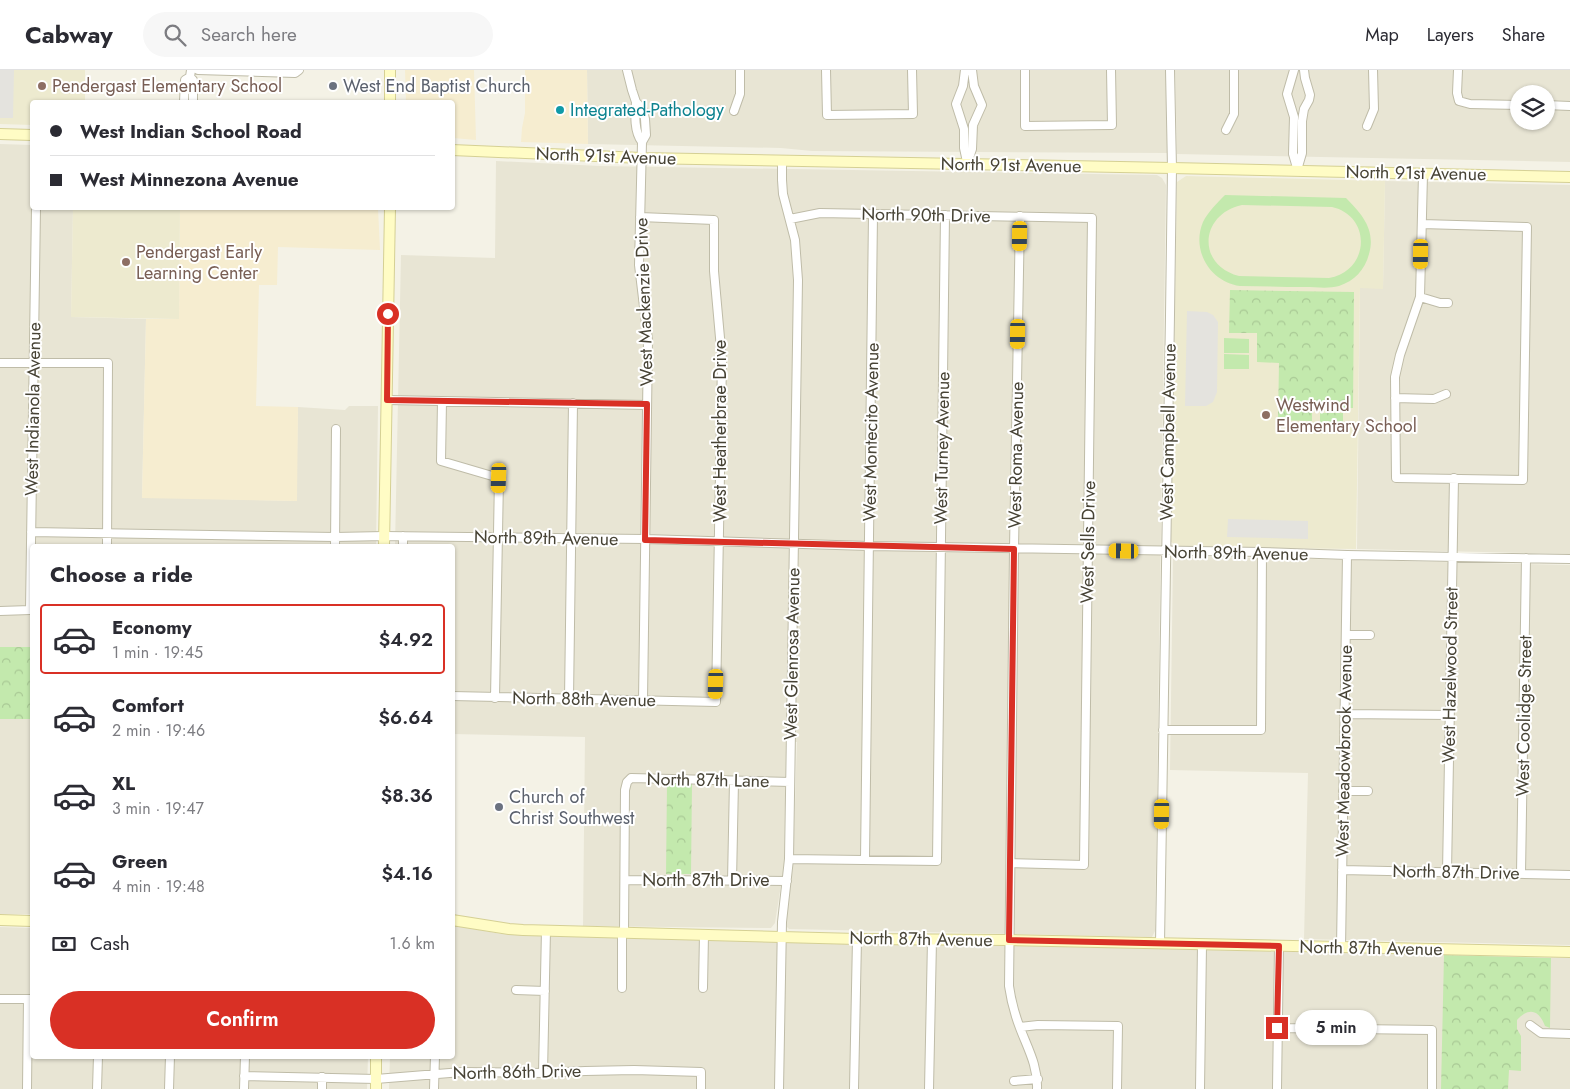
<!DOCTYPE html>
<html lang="en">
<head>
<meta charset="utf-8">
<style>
	body { margin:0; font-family:Jost,sans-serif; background:#f7f7f7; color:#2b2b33; height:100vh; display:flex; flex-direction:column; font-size:19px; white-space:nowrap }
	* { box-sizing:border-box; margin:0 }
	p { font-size:16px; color:#7c7c81 }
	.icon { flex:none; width:28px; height:28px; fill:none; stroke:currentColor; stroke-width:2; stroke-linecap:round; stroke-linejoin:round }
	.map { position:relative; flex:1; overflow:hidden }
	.sheet { position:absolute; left:30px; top:474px; width:425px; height:515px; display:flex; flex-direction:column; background:#fff; border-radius:5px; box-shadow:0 1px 4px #0004 }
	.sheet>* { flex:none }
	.hud { position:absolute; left:30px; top:30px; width:425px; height:110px; border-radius:5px; box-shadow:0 1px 4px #0004; display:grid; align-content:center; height:110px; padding:0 20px; background:#fff }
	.tools { position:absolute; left:1510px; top:15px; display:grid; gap:10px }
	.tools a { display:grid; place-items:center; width:45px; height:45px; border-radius:50%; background:#fff; box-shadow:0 1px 4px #0004; font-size:25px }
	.end { position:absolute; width:22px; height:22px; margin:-11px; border:6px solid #d93025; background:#fff; box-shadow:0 0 0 2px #fff }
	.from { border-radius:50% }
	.bubble { position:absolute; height:35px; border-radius:18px; background:#fff; box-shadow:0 1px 4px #0004; font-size:16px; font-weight:600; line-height:35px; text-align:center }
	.car { position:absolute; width:15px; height:30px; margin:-15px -8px; border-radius:6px; box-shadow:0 0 4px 1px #0007; background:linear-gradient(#f5c518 24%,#345 0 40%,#f5c518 0 76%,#345 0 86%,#f5c518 0) }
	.hud b { display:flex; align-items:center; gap:18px; height:48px; font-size:19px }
	.hud b+b { border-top:1px solid #e1e1e2 }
	.hud i { width:12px; height:12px; background:#2b2b33 }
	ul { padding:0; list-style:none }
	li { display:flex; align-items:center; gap:15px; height:70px; margin:0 10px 8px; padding:0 10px; border:2px solid transparent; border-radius:5px }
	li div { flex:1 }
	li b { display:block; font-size:19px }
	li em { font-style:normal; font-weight:600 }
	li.active { border-color:#d93025 }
	li>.icon { width:45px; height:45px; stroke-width:1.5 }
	h2 { padding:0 20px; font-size:22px; line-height:60px }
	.pay { display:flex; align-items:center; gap:12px; height:55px; padding:0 20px; font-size:19px }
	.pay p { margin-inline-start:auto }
	.button { display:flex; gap:10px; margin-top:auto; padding:10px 20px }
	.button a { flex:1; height:58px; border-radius:30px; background:#d93025; color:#fff; font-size:20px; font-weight:600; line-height:58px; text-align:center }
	header { display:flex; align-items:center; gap:30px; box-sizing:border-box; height:70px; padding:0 25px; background:#fff; border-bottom:1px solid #e1e1e2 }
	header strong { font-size:24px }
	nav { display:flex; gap:28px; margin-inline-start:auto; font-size:18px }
	.search { width:350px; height:45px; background:#f7f7f7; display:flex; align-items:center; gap:12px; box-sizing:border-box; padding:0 18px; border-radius:28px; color:#7c7c81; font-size:19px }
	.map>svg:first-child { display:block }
	.residential { fill:#e8e5d4; fill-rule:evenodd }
	.commercial { fill:#f6edd0 }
	.education { fill:#edeacf }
	.forest { fill:url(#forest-crowns) }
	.pitch { fill:#c3e9ad; fill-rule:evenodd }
	.parking { fill:#e4e3de }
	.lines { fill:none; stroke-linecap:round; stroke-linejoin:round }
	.street-casing { stroke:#bfbca8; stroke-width:10 }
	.secondary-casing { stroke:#d5d094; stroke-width:12 }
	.street { stroke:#fff; stroke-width:8 }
	.secondary { stroke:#fffcc5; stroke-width:10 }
	.route { stroke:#d93025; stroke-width:6 }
	.education-dot { fill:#8d6e63; stroke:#fff; stroke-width:2 }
	.worship-dot { fill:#6b7280; stroke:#fff; stroke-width:2 }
	.culture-dot { fill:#0f9aa8; stroke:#fff; stroke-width:2 }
	.labels { text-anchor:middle; stroke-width:4; stroke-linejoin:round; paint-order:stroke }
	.education-label { font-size:18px; fill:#785e54; stroke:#fff; text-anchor:start }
	.worship-label { font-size:18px; fill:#5b616d; stroke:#fff; text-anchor:start }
	.culture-label { font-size:18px; fill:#0d838f; stroke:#fff; text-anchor:start }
	.street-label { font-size:18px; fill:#474335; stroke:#fff }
</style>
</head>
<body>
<header>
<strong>Cabway</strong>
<div class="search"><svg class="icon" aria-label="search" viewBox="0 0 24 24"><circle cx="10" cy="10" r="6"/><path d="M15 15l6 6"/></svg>Search here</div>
<nav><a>Map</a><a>Layers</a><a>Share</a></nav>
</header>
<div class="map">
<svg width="1570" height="1019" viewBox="0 0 1570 1019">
	<defs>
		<pattern id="forest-crowns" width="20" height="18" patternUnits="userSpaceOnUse" patternTransform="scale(1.25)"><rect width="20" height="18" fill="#c3e9ad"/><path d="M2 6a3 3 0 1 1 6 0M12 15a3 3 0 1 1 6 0" fill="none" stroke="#a9c995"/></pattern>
	</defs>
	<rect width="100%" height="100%" fill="#f4f2e6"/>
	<path class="residential" d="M587,0H1166L1167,83L812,81L781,78L588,74Z
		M1175,0H1570V92L1177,84ZM1519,24H1546V51H1519Z
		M0,74L32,75V138H73L71,247L146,249L142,427L296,431L298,337L345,340L349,336H378L376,476H32V844H0Z
		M496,91L600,96L1157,105L1162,108L1166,115L1155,861L1152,867L789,859L787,857L786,853L793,797L797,672H786L784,796L775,853L771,858L583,856L585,667L453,664L452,476H395L401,185L495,188Z
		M1385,111L1570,115V484L1357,479L1360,218H1383Z
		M1178,486L1570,495V875L1304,869L1308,703L1170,700L1173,489Z
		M453,855L501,864L519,865L1570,888V1019H389L390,986H452Z
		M0,857L32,858V986H368L367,1019H0Z"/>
	<path class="commercial" d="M405,0H474L476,70L453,68L452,32H406Z
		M525,0H587L588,74L521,72L522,58L525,43Z
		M180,138H378L380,180L278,177L277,215H259L256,336L298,337L297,431L142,428L146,249H179Z"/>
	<path class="education" d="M0,0H85V32H32V55L0,54Z
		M1186,106L1385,111L1383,219L1360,218L1356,479L1180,477L1171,472L1177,112Z
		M73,138H180L179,249L71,247Z"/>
	<path class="forest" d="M1230,220L1354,222L1353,338H1312V351L1278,350L1279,293L1257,292V263H1229Z
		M1320,343H1343V358H1320Z
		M0,577H32V649H0Z
		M667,714H692L691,804H666Z
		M1444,885L1551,888L1550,958L1545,956C1539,940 1529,937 1517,950V959L1521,966V1001L1509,1000L1508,1019H1441Z"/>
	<path class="pitch" d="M1225,125L1346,128C1362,144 1376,160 1369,184C1365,200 1354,211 1339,216C1328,219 1316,217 1305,217C1283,217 1262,216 1240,216C1210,212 1191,180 1203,152C1208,142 1217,133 1225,125ZM1242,135L1332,137C1372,146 1370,201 1329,208L1239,206C1196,195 1200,144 1242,135Z
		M1224,268L1249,269V283H1224Z
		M1224,284L1249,285V299H1224Z"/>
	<path class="parking" d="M0,0H14L13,48H0Z
		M1187,241L1207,242L1213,245L1218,252L1217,322L1213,332L1206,336H1185Z
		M1228,449L1308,451V469L1227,467Z"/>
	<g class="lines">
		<g class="street-casing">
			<path id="street" d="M191,0L190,7L193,10V32
				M198,0L295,3L299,0
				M627,0L632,20L636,32L643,40L645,49L646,65L642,72L639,195L648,270L643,631
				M826,0L827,45L913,44L912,0
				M965,0L963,16L956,34L964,59V78L967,92
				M1025,0V56L1112,55L1111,0
				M1294,0L1287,24L1294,47L1293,84L1297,98
				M1458,0L1457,23L1459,31L1470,34L1519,35
				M184,32L185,10L190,7
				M636,32C635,45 634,62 642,72
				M1546,35L1570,36
				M734,41L740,24V0
				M1367,56L1374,39L1373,0
				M1226,60L1234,44V0
				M967,94L972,79L973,55L982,35L974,16L972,0
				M1297,100L1302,83V51L1304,39L1309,30L1310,25L1305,8L1304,0
				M1020,146L1014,479L1009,916C1011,930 1015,945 1020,958C1028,979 1038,996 1037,1019
				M790,149L820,143L1092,148L1084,795L1011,793
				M1422,154L1527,157L1523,410L1396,408L1395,307L1400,285L1420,227L1423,104
				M1420,227L1440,233H1448
				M0,293H108L107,476
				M1395,328L1434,329L1446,324
				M387,330L647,335
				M442,331L441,391L499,408L495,628
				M31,462L335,467L384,466L645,469L869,476L1262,482L1347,485L1570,489
				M335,476L336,359
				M403,476V466
				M0,541L30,540L36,138
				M1346,565H1370
				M452,626L716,632L722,290L714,201V150L640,147
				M569,629L573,333
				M1344,644L1449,645
				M1163,660H1261L1262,482
				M1343,721H1368
				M789,789L937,791L945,145
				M865,789L873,145
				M1342,800L1570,805
				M1447,802L1454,408
				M1521,804L1526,488
				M625,810L787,811
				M732,811L734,711
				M624,862L625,720L627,712L631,708L790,712
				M1160,874L1170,245L1172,98L1170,0
				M1341,878L1347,485
				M622,918V862
				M703,918L704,864
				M516,920L545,921
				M0,929H30
				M1530,955L1541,963L1570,964
				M1020,957L1038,955L1118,956L1117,1019
				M1277,958L1432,960V1019
				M543,1003L546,860
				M244,1006L376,1009L462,1002L543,1003L585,1001L634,1000L701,1002V1019
				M1014,1011L1038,1009
				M27,1019L28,929
				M97,1019L98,986
				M169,1019L170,986
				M244,1019L245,986
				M322,1019V1007
				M434,1019L435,986
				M779,1019L782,852L789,789L798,210L795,170L783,124L782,110V91
				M854,1019L857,869
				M929,1019L932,870
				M1200,1019L1202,875
				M1277,1019L1279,876"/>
		</g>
		<g class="secondary-casing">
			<path id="secondary" d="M390,0V32
				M0,64L32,65
				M452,80L642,88L1172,98L1570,107
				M384,476L390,138
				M0,850L32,851
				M452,850L509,859L523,860L857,869L1009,870L1570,882
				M376,1019V986"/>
		</g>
		<use href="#street" class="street"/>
		<use href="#secondary" class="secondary"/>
	</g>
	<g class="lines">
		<path class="route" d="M388,244L387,330L647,334L645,470L1014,479L1009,870L1279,876L1277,958"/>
	</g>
	<g class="education-dot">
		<circle cx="42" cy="16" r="5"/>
		<circle cx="126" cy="192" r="5"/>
		<circle cx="1266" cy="345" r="5"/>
	</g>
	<g class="worship-dot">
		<circle cx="333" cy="16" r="5"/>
		<circle cx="499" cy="737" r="5"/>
	</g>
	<circle class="culture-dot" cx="560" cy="40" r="5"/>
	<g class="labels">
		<g class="education-label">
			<text x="52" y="22">Pendergast Elementary School</text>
			<text x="136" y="188">Pendergast Early<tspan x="136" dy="21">Learning Center</tspan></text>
			<text x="1276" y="341">Westwind<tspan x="1276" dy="21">Elementary School</tspan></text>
		</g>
		<g class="worship-label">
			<text x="343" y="22">West End Baptist Church</text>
			<text x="509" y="733">Church of<tspan x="509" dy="21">Christ Southwest</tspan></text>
		</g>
		<g class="culture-label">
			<text x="570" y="46">Integrated-Pathology</text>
		</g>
		<g class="street-label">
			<text transform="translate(606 86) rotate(2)" y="6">North 91st Avenue</text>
			<text transform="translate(1011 95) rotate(1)" y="6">North 91st Avenue</text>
			<text transform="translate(1416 103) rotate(1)" y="6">North 91st Avenue</text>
			<text transform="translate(926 145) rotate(1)" y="6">North 90th Drive</text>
			<text transform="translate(644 232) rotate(-92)" y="6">West Mackenzie Drive</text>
			<text transform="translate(33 339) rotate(-89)" y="6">West Indianola Avenue</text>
			<text transform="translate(720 361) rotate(-90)" y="6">West Heatherbrae Drive</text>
			<text transform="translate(871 362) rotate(-89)" y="6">West Montecito Avenue</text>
			<text transform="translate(1168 362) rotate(-89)" y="6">West Campbell Avenue</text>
			<text transform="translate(942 378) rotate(-89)" y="6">West Turney Avenue</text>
			<text transform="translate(1016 385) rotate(-89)" y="6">West Roma Avenue</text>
			<text transform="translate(546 468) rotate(1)" y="6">North 89th Avenue</text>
			<text transform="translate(1088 472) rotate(-89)" y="6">West Sells Drive</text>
			<text transform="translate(1236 483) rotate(1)" y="6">North 89th Avenue</text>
			<text transform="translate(792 584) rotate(-89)" y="6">West Glenrosa Avenue</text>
			<text transform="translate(1450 605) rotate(-89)" y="6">West Hazelwood Street</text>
			<text transform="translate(584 629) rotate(1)" y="6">North 88th Avenue</text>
			<text transform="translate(1524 646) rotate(-89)" y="6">West Coolidge Street</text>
			<text transform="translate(1344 681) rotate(-89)" y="6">West Meadowbrook Avenue</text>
			<text transform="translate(708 710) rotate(1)" y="6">North 87th Lane</text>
			<text transform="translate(1456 802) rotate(1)" y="6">North 87th Drive</text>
			<text x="706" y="816">North 87th Drive</text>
			<text transform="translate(921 869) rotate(1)" y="6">North 87th Avenue</text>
			<text transform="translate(1371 878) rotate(1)" y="6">North 87th Avenue</text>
			<text transform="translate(517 1002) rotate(-1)" y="6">North 86th Drive</text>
		</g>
	</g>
</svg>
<div class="tools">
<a><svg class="icon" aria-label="layers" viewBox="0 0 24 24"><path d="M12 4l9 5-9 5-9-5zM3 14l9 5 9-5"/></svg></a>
</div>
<i class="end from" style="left:388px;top:244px"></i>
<i class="end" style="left:1277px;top:958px"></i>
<div class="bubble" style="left:1295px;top:940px;width:82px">5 min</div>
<i class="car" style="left:1020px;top:166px;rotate:181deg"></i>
<i class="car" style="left:1421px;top:184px;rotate:181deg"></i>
<i class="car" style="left:1018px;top:264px;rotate:181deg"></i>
<i class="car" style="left:499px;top:408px;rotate:182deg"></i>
<i class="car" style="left:1124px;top:481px;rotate:271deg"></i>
<i class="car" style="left:716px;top:614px;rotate:182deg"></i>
<i class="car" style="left:1162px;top:744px;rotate:181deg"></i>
<div class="hud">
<b><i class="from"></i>West Indian School Road</b>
<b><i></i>West Minnezona Avenue</b>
</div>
<section class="sheet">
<h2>Choose a ride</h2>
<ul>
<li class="active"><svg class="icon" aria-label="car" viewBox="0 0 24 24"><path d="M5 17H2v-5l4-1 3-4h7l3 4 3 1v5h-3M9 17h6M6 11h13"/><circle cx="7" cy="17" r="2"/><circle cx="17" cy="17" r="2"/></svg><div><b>Economy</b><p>1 min · 19:45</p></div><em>$4.92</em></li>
<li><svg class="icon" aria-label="car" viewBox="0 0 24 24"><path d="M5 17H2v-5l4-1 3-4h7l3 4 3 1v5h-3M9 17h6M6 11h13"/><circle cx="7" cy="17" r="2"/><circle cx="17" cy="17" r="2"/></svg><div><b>Comfort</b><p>2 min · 19:46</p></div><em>$6.64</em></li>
<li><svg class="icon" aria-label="car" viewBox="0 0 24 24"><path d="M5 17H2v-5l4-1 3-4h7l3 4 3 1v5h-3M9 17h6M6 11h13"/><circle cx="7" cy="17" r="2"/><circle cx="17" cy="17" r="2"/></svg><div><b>XL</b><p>3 min · 19:47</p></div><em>$8.36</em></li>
<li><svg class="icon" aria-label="car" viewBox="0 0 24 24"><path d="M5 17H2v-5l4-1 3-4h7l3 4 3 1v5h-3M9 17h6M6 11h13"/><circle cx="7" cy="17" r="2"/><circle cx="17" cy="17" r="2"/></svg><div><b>Green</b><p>4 min · 19:48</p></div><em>$4.16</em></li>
</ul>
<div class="pay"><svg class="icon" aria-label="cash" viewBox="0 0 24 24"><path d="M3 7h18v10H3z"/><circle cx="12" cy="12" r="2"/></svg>Cash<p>1.6 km</p></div>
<div class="button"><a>Confirm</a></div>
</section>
</div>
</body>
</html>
